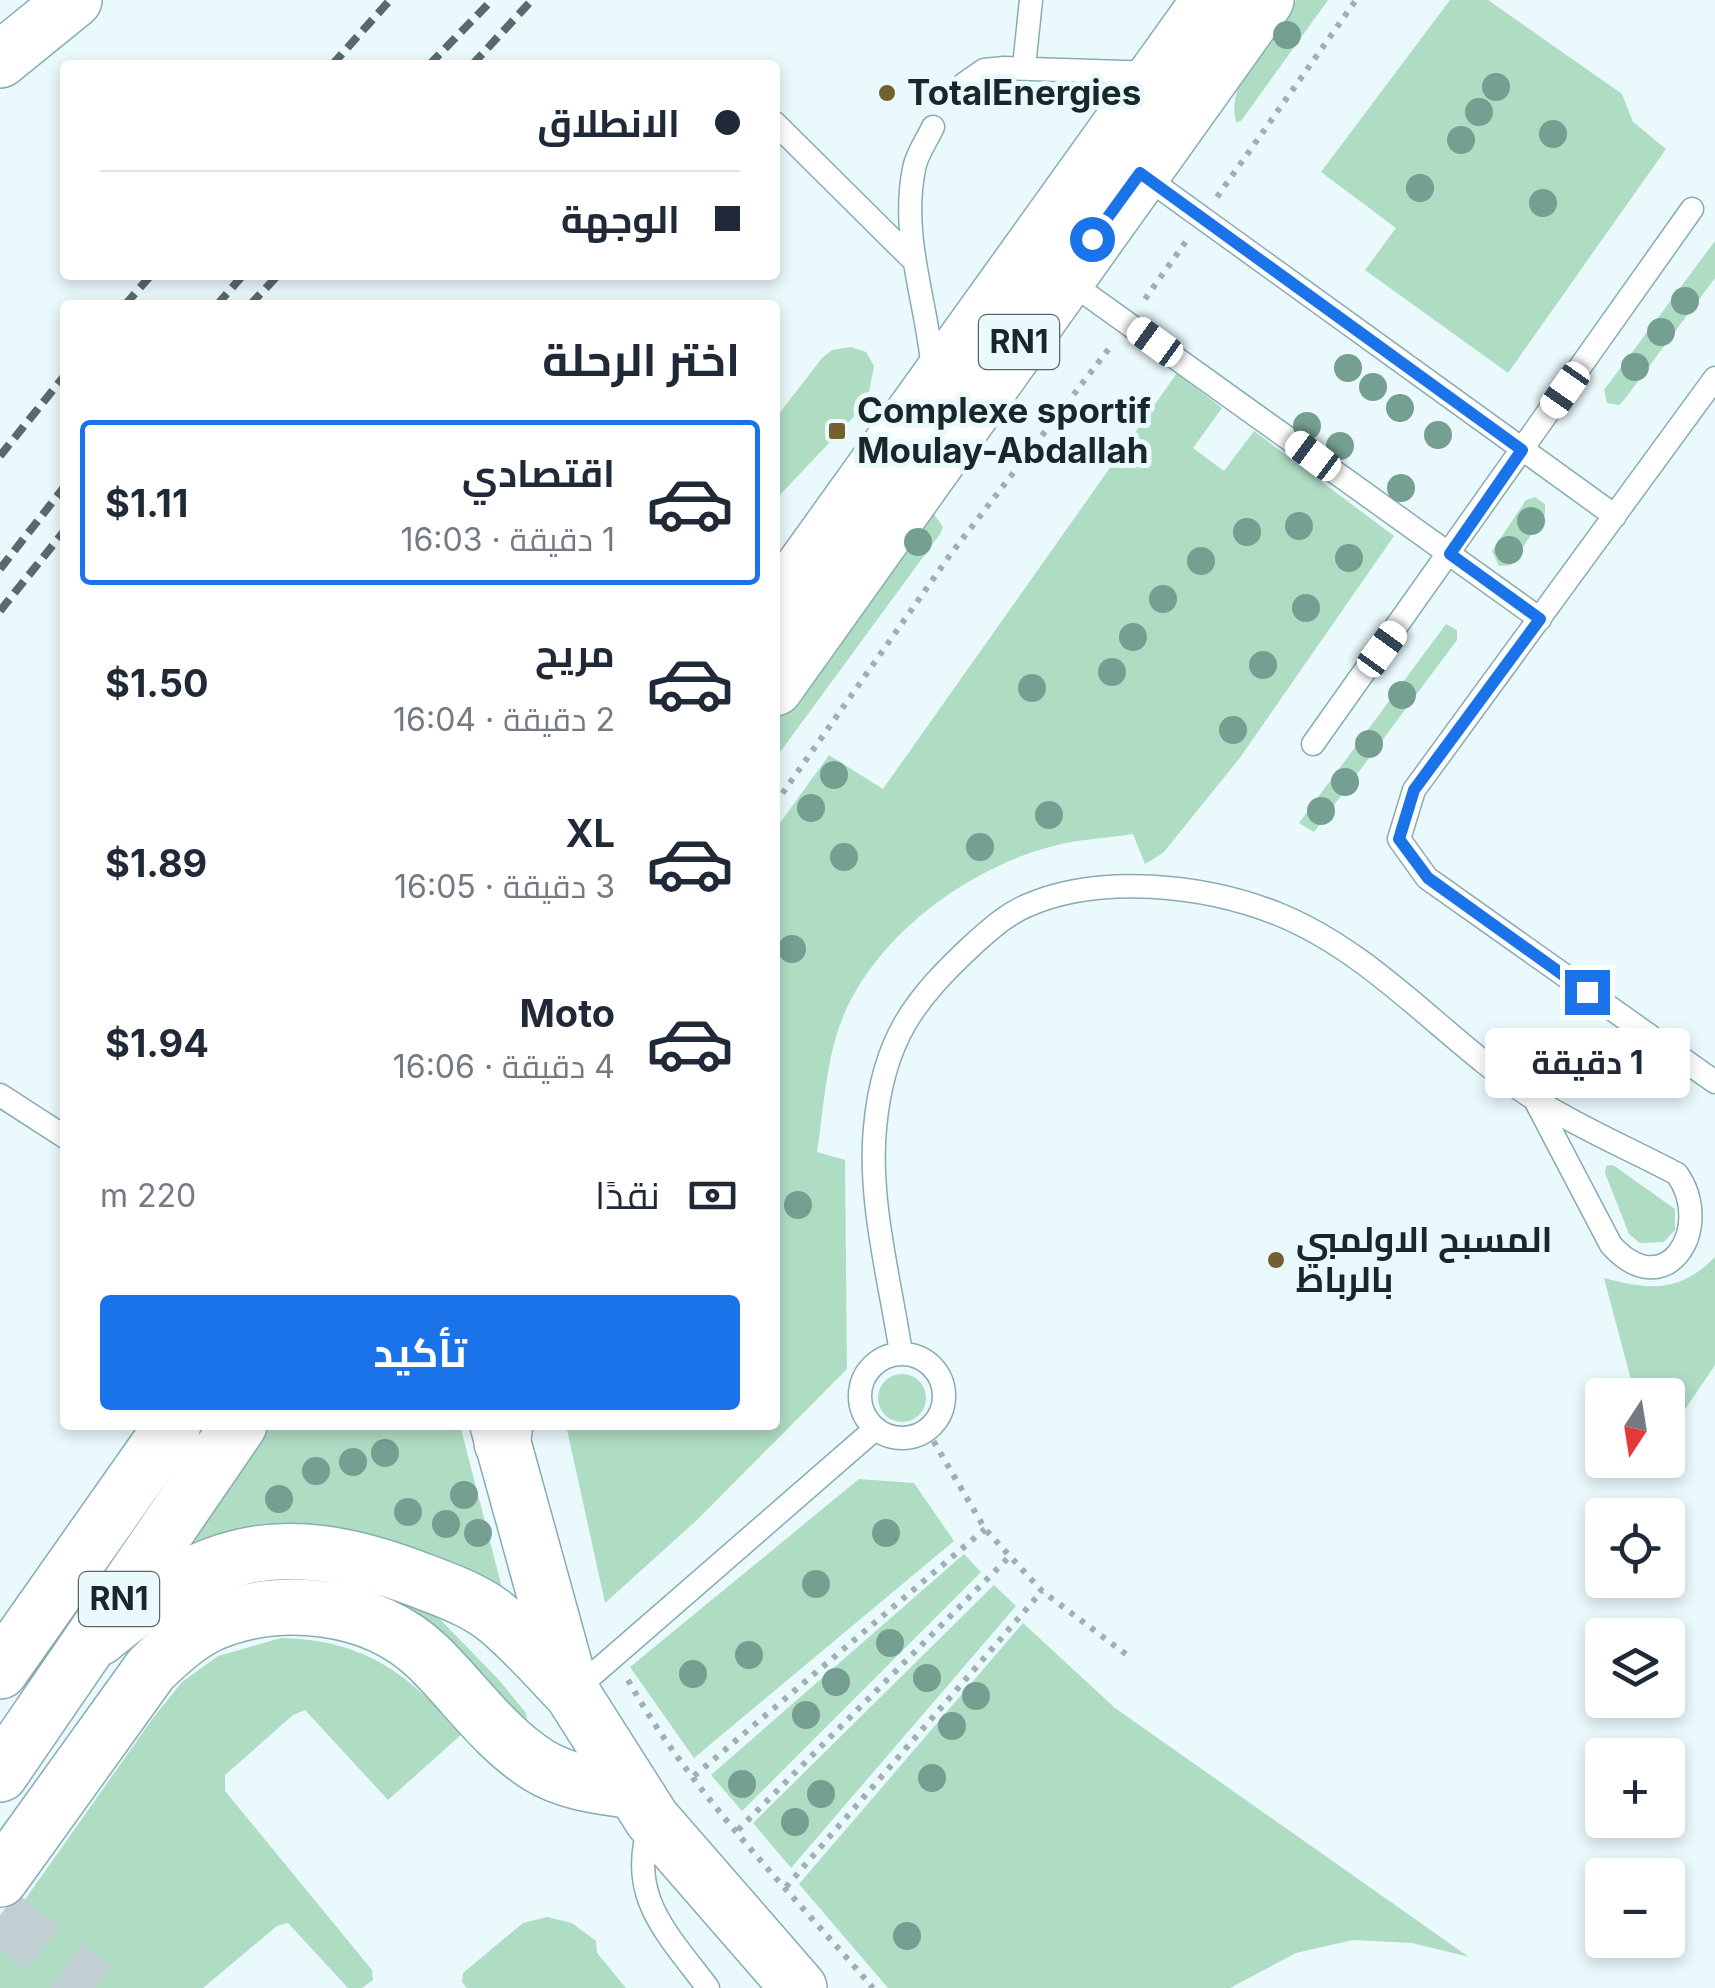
<!DOCTYPE html>
<html lang="ar">
<head>
<meta charset="utf-8">
<style>
	body { margin:0; font-family:Inter,Cairo,sans-serif; background:#f2f2f3; color:#1f2937; direction:rtl; height:100vh; display:flex; flex-direction:column; font-size:38px; white-space:nowrap }
	* { box-sizing:border-box; margin:0 }
	p { font-size:32px; color:#747a83 }
	.icon { flex:none; width:55px; height:55px; fill:none; stroke:currentColor; stroke-width:2; stroke-linecap:round; stroke-linejoin:round }
	.map { position:relative; flex:1; overflow:hidden; direction:ltr }
	.side { position:absolute; left:60px; top:300px; width:720px; height:1130px; display:flex; flex-direction:column; background:#fff; border-radius:10px; box-shadow:0 5px 15px #0003; direction:rtl }
	.side>* { flex:none }
	.guide { position:absolute; left:60px; top:60px; width:720px; height:220px; border-radius:10px; box-shadow:0 5px 15px #0003; direction:rtl; display:grid; align-content:center; height:220px; padding:0 40px; background:#fff }
	.needle { width:65px; rotate:192deg }
	.tools { position:absolute; left:1585px; top:1378px; display:grid; gap:20px }
	.tools a { display:grid; place-items:center; width:100px; height:100px; border-radius:10px; background:#fff; box-shadow:0 5px 15px #0003; font-size:50px }
	.end { position:absolute; width:45px; height:45px; margin:-22px; border:12px solid #1a73e8; background:#fff; box-shadow:0 0 0 5px #fff }
	.from { border-radius:50% }
	.bubble { position:absolute; height:70px; border-radius:10px; background:#fff; box-shadow:0 5px 15px #0003; font-size:32px; font-weight:700; line-height:70px; text-align:center; direction:rtl }
	.car { position:absolute; width:30px; height:60px; margin:-30px -15px; border-radius:12px; box-shadow:0 0 8px 2px #0007; background:linear-gradient(#fff 24%,#345 0 40%,#fff 0 76%,#345 0 86%,#fff 0) }
	.guide b { display:flex; align-items:center; gap:35px; height:95px; font-size:38px }
	.guide b+b { border-top:2px solid #e0e1e3 }
	.guide i { width:25px; height:25px; background:#1f2937 }
	ul { padding:0; list-style:none }
	li { display:flex; align-items:center; gap:30px; height:165px; margin:0 20px 15px; padding:0 20px; border:5px solid transparent; border-radius:10px }
	li div { flex:1 }
	li b { display:block; font-size:38px }
	li em { font-style:normal; font-weight:700 }
	li.on { border-color:#1a73e8 }
	li>.icon { width:90px; height:90px; stroke-width:1.5 }
	h2 { padding:0 40px; font-size:45px; line-height:120px }
	.pay { display:flex; align-items:center; gap:25px; height:110px; padding:0 40px; font-size:38px }
	.pay p { margin-inline-start:auto }
	.cta { display:flex; gap:20px; margin-top:auto; padding:20px 40px }
	.cta a { flex:1; height:115px; border-radius:10px; background:#1a73e8; color:#fff; font-size:40px; font-weight:700; line-height:115px; text-align:center }
	.map>svg:first-child { display:block }
	.green { fill:#afddc4 }
	.lines { fill:none; stroke-linecap:round; stroke-linejoin:round }
	.primary-tunnel { stroke:#c0cfd2; stroke-width:55; stroke-dasharray:55 28; stroke-linecap:butt }
	.lane-casing { stroke:#87acb3; stroke-width:25 }
	.secondary-casing { stroke:#87acb3; stroke-width:58 }
	.highway-casing { stroke:#87acb3; stroke-width:58 }
	.path { stroke:#a0afb2; stroke-width:6; stroke-dasharray:5 8; stroke-linecap:butt }
	.lane { stroke:#fff; stroke-width:22 }
	.secondary { stroke:#fff; stroke-width:55 }
	.highway { stroke:#fff; stroke-width:55 }
	.rail { stroke:#5a696c; stroke-width:8; stroke-dasharray:15 8; stroke-linecap:butt }
	.tree { fill:#749f91 }
	.route { stroke:#1a73e8; stroke-width:12 }
	.poi-dot { fill:#745f2f; stroke:#eaf9fc; stroke-width:4 }
	.labels { text-anchor:middle; stroke-width:10; stroke-linejoin:round; paint-order:stroke }
	.shield { fill:#eaf9fc; stroke:#576669; stroke-width:2.5 }
	.shield-label { font-size:32px; font-weight:bold; fill:#18272a }
	.poi-label { font-size:35px; font-weight:bold; fill:#18272a; stroke:#eaf9fc; text-anchor:start }
</style>
</head>
<body>
<div class="map">
<svg width="1715" height="1988" viewBox="0 0 1715 1988">
	<rect width="100%" height="100%" fill="#eaf9fc"/>
	<path class="green" d="M1296,0H1328L1241,121L1236,122C1225,81 1273,31 1296,0Z
		M1450,0H1488L1622,94L1633,122L1666,149L1508,373L1365,270L1396,228L1321,172Z
		M1715,241V278L1624,400L1619,405L1607,403L1604,390Z
		M851,347L866,352L874,366L867,403L775,500V419L822,358L832,350Z
		M1177,373L1222,408L1193,448L1224,471L1254,431L1394,536L1239,759L1163,853L1145,864L1133,834C1108,838 1082,839 1057,845C971,866 878,933 843,1017C826,1058 824,1108 817,1152L845,1160L847,1369L697,1520L605,1603L566,1425H775V830L829,755L883,789Z
		M1535,497L1545,504V514L1511,565L1499,566L1492,551L1526,500Z
		M934,514L943,527L940,534L775,759V720L921,520Z
		M1446,624L1457,630V640L1314,832L1299,823Z
		M1613,1165L1675,1209V1230L1664,1242L1640,1243L1629,1234L1605,1173L1606,1166Z
		M1715,1257V1365L1668,1435V1395H1635L1604,1278C1649,1290 1680,1293 1715,1257Z
		M878 1398a24 24 0 1 1 48 0a24 24 0 1 1-48 0Z
		M269,1425H460L502,1588L450,1565L284,1528L235,1530L180,1545Z
		M859,1479L914,1483L954,1541L694,1758L630,1667Z
		M964,1554L981,1572L742,1811L711,1775Z
		M308,1570L432,1611L499,1680L526,1713L528,1724L257,1580Z
		M994,1585L1016,1606L791,1868L753,1823Z
		M1023,1623L1115,1708L1469,1957L1412,1943L1353,1940L1296,1953L1230,1988H888L799,1884Z
		M281,1638C366,1640 408,1674 462,1734L388,1800L305,1710L293,1715L225,1775V1791L372,1970L373,1980L362,1988H348L288,1923L277,1926L203,1988H0V1935L153,1718L182,1682L218,1656Z
		M547,1917L572,1923L596,1941L597,1953L626,1988H467L462,1982L463,1973L523,1923Z"/>
	<g class="lines">
		<path class="primary-tunnel" d="M0,1915L95,1988"/>
		<g class="lane-casing">
			<path id="lane" d="M1024,67L1031,0
				M964,84L984,70L1004,68L1154,73
				M775,123L913,260
				M933,127C927,140 916,155 914,169C900,238 928,305 933,372
				M1140,173L1615,516
				M1067,280L1540,619
				M1715,378L1414,790L1399,839L1427,878L1715,1082
				M1313,744L1692,209
				M0,1095L65,1137
				M901,1353C890,1281 868,1200 875,1128C883,1039 914,999 977,941C993,927 1006,915 1026,906C1099,873 1205,885 1278,914C1377,954 1447,1043 1536,1100C1580,1128 1630,1149 1677,1174C1715,1228 1666,1306 1611,1245L1535,1100
				M860 1396a42 42 0 1 1 84 0a42 42 0 1 1-84 0Z
				M575,1690L875,1429
				M651,1822C625,1895 667,1933 708,1988"/>
		</g>
		<g class="secondary-casing">
			<path id="secondary" d="M0,60L74,0
				M498,1425L572,1693L652,1819L799,1988
				M99,1638C203,1551 278,1528 409,1576C437,1587 469,1597 493,1615C521,1637 545,1665 570,1691"/>
		</g>
		<g class="highway-casing">
			<path id="highway" d="M775,607L1210,0
				M775,688L1266,0
				M502,1443L505,1425
				M0,1671L173,1425
				M0,1774L239,1425
				M0,1879L151,1669C170,1651 188,1634 212,1623C281,1594 373,1604 428,1657C465,1693 494,1737 538,1765C567,1783 600,1786 633,1791"/>
		</g>
		<path class="path" d="M1217,197L1356,0
			M1145,299L1187,240
			M775,804L950,555L1111,346
			M927,1430L985,1529L1042,1591L1131,1658
			M628,1680C691,1793 789,1890 873,1988
			M694,1776L985,1529
			M738,1830L1010,1556
			M786,1887L1042,1591"/>
		<use href="#lane" class="lane"/>
		<use href="#secondary" class="secondary"/>
		<use href="#highway" class="highway"/>
		<path class="rail" d="M332,65L390,0
			M429,65L492,0
			M472,65L532,0
			M125,305L151,275
			M217,305L243,275
			M250,305L278,275
			M0,456L65,375
			M0,569L65,486
			M0,611L65,530"/>
	</g>
	<g class="tree">
		<circle cx="1287" cy="35" r="14"/>
		<circle cx="1496" cy="87" r="14"/>
		<circle cx="1479" cy="112" r="14"/>
		<circle cx="1553" cy="134" r="14"/>
		<circle cx="1461" cy="140" r="14"/>
		<circle cx="1420" cy="188" r="14"/>
		<circle cx="1543" cy="203" r="14"/>
		<circle cx="1685" cy="301" r="14"/>
		<circle cx="1661" cy="332" r="14"/>
		<circle cx="1635" cy="367" r="14"/>
		<circle cx="1348" cy="368" r="14"/>
		<circle cx="1373" cy="387" r="14"/>
		<circle cx="1400" cy="408" r="14"/>
		<circle cx="1307" cy="426" r="14"/>
		<circle cx="1438" cy="435" r="14"/>
		<circle cx="1340" cy="446" r="14"/>
		<circle cx="1401" cy="488" r="14"/>
		<circle cx="1531" cy="521" r="14"/>
		<circle cx="1299" cy="526" r="14"/>
		<circle cx="1247" cy="532" r="14"/>
		<circle cx="918" cy="542" r="14"/>
		<circle cx="1509" cy="550" r="14"/>
		<circle cx="1349" cy="558" r="14"/>
		<circle cx="1201" cy="561" r="14"/>
		<circle cx="1163" cy="599" r="14"/>
		<circle cx="1306" cy="608" r="14"/>
		<circle cx="1133" cy="637" r="14"/>
		<circle cx="1263" cy="665" r="14"/>
		<circle cx="1112" cy="672" r="14"/>
		<circle cx="1032" cy="688" r="14"/>
		<circle cx="1402" cy="695" r="14"/>
		<circle cx="1233" cy="730" r="14"/>
		<circle cx="1369" cy="744" r="14"/>
		<circle cx="834" cy="775" r="14"/>
		<circle cx="1345" cy="782" r="14"/>
		<circle cx="811" cy="808" r="14"/>
		<circle cx="1321" cy="811" r="14"/>
		<circle cx="1049" cy="815" r="14"/>
		<circle cx="980" cy="847" r="14"/>
		<circle cx="844" cy="857" r="14"/>
		<circle cx="792" cy="949" r="14"/>
		<circle cx="798" cy="1205" r="14"/>
		<circle cx="385" cy="1453" r="14"/>
		<circle cx="353" cy="1462" r="14"/>
		<circle cx="316" cy="1471" r="14"/>
		<circle cx="464" cy="1495" r="14"/>
		<circle cx="279" cy="1499" r="14"/>
		<circle cx="408" cy="1512" r="14"/>
		<circle cx="446" cy="1524" r="14"/>
		<circle cx="478" cy="1533" r="14"/>
		<circle cx="886" cy="1533" r="14"/>
		<circle cx="816" cy="1584" r="14"/>
		<circle cx="890" cy="1643" r="14"/>
		<circle cx="749" cy="1655" r="14"/>
		<circle cx="693" cy="1674" r="14"/>
		<circle cx="927" cy="1678" r="14"/>
		<circle cx="836" cy="1682" r="14"/>
		<circle cx="976" cy="1696" r="14"/>
		<circle cx="806" cy="1715" r="14"/>
		<circle cx="952" cy="1726" r="14"/>
		<circle cx="932" cy="1778" r="14"/>
		<circle cx="742" cy="1784" r="14"/>
		<circle cx="821" cy="1794" r="14"/>
		<circle cx="795" cy="1822" r="14"/>
		<circle cx="907" cy="1936" r="14"/>
	</g>
	<g class="lines">
		<path class="route" d="M1092,239L1140,173L1522,450L1450,554L1540,619L1414,790L1399,839L1428,878L1587,992"/>
	</g>
	<g class="poi-dot">
		<circle cx="887" cy="93" r="10"/>
		<rect x="827" y="421" width="20" height="20" rx="5"/>
		<circle cx="1276" cy="1260" r="10"/>
	</g>
	<g class="labels">
		<g class="shield">
			<rect x="979" y="315" width="80" height="54" rx="8"/>
			<rect x="79" y="1572" width="80" height="54" rx="8"/>
		</g>
		<g class="shield-label">
			<text x="1019" y="353">RN1</text>
			<text x="119" y="1610">RN1</text>
		</g>
		<g class="poi-label">
			<text x="907" y="105">TotalEnergies</text>
			<text x="857" y="423">Complexe sportif<tspan x="857" dy="40">Moulay-Abdallah</tspan></text>
			<text x="1296" y="1252">المسبح الاولمبي<tspan x="1296" dy="40">بالرباط</tspan></text>
		</g>
	</g>
</svg>
<div class="tools">
<a><svg class="needle" viewBox="-14 -14 28 28"><path d="M0-13l5 13h-10z" fill="#e53935"/><path d="M0 13l5-13h-10z" fill="#747a83"/></svg></a>
<a><svg class="icon" aria-label="locate" viewBox="0 0 24 24"><circle cx="12" cy="12" r="6"/><path d="M12 2v4M12 18v4M2 12h4M18 12h4"/></svg></a>
<a><svg class="icon" aria-label="layers" viewBox="0 0 24 24"><path d="M12 4l9 5-9 5-9-5zM3 14l9 5 9-5"/></svg></a>
<a>+</a>
<a>−</a>
</div>
<i class="end from" style="left:1092px;top:239px"></i>
<i class="end" style="left:1587px;top:992px"></i>
<div class="bubble" style="left:1485px;top:1028px;width:205px">1 دقيقة</div>
<i class="car" style="left:1155px;top:342px;rotate:306deg"></i>
<i class="car" style="left:1565px;top:390px;rotate:215deg"></i>
<i class="car" style="left:1313px;top:456px;rotate:307deg"></i>
<i class="car" style="left:1382px;top:649px;rotate:36deg"></i>
<div class="guide">
<b><i class="from"></i>الانطلاق</b>
<b><i></i>الوجهة</b>
</div>
<section class="side">
<h2>اختر الرحلة</h2>
<ul>
<li class="on"><svg class="icon" aria-label="car" viewBox="0 0 24 24"><path d="M5 17H2v-5l4-1 3-4h7l3 4 3 1v5h-3M9 17h6M6 11h13"/><circle cx="7" cy="17" r="2"/><circle cx="17" cy="17" r="2"/></svg><div><b>اقتصادي</b><p>1 دقيقة · 16:03</p></div><em>$1.11</em></li>
<li><svg class="icon" aria-label="car" viewBox="0 0 24 24"><path d="M5 17H2v-5l4-1 3-4h7l3 4 3 1v5h-3M9 17h6M6 11h13"/><circle cx="7" cy="17" r="2"/><circle cx="17" cy="17" r="2"/></svg><div><b>مريح</b><p>2 دقيقة · 16:04</p></div><em>$1.50</em></li>
<li><svg class="icon" aria-label="car" viewBox="0 0 24 24"><path d="M5 17H2v-5l4-1 3-4h7l3 4 3 1v5h-3M9 17h6M6 11h13"/><circle cx="7" cy="17" r="2"/><circle cx="17" cy="17" r="2"/></svg><div><b>XL</b><p>3 دقيقة · 16:05</p></div><em>$1.89</em></li>
<li><svg class="icon" aria-label="car" viewBox="0 0 24 24"><path d="M5 17H2v-5l4-1 3-4h7l3 4 3 1v5h-3M9 17h6M6 11h13"/><circle cx="7" cy="17" r="2"/><circle cx="17" cy="17" r="2"/></svg><div><b>Moto</b><p>4 دقيقة · 16:06</p></div><em>$1.94</em></li>
</ul>
<div class="pay"><svg class="icon" aria-label="cash" viewBox="0 0 24 24"><path d="M3 7h18v10H3z"/><circle cx="12" cy="12" r="2"/></svg>نقدًا<p>220 m</p></div>
<div class="cta"><a>تأكيد</a></div>
</section>
</div>
</body>
</html>
